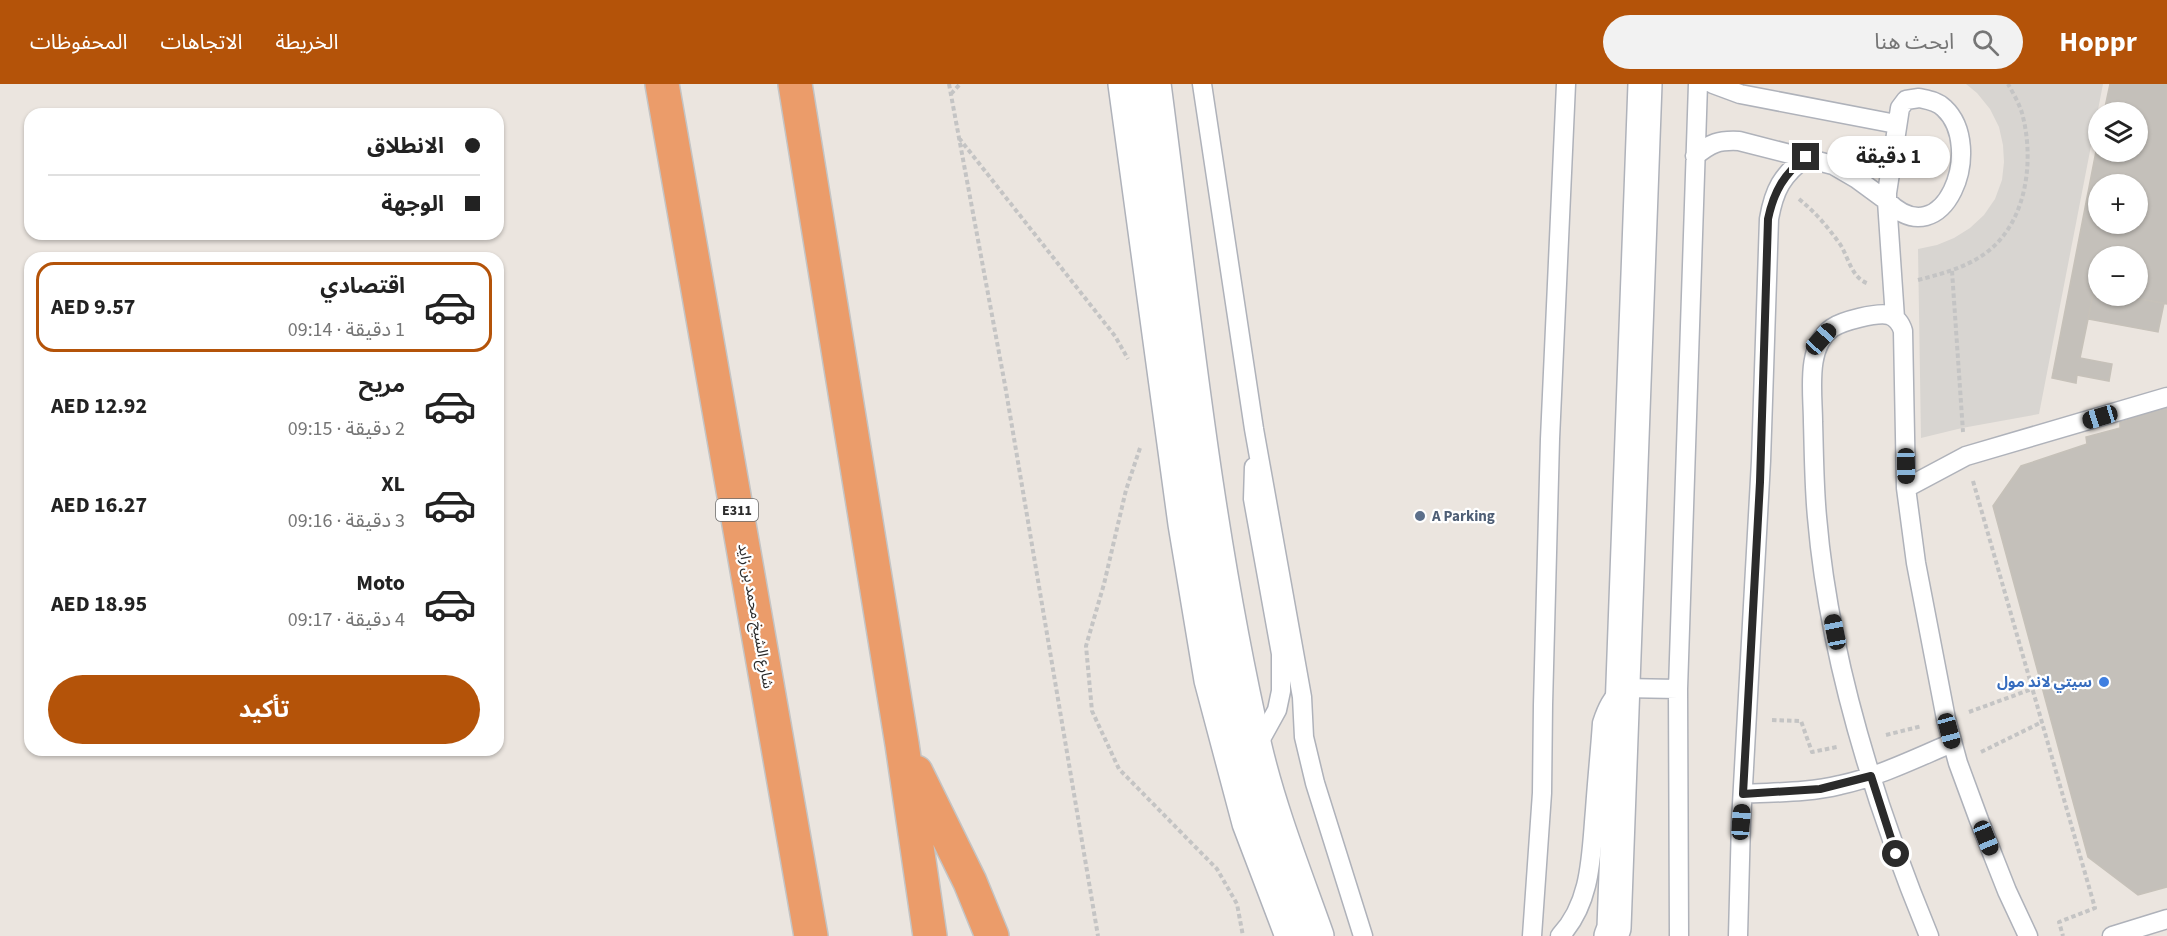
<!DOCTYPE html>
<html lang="ar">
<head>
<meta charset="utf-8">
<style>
	body { margin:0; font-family:"Source Sans 3","Noto Sans Arabic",sans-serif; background:#f2f2f2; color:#222; direction:rtl; height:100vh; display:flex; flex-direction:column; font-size:22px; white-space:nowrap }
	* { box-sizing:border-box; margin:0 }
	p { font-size:20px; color:#767676 }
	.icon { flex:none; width:33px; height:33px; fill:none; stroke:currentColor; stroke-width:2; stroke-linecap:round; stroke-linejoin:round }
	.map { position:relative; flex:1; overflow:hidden; direction:ltr }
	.side { position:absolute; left:24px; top:168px; width:480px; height:504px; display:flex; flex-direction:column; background:#fff; border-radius:18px; box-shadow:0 2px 4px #0004; direction:rtl }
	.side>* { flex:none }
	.guide { position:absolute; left:24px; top:24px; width:480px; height:132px; border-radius:18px; box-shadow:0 2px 4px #0004; direction:rtl; display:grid; align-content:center; height:132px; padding:0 24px; background:#fff }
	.buttons { position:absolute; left:2088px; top:18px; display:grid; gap:12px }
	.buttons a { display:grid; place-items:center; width:60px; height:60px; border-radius:50%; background:#fff; box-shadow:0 2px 4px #0004; font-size:30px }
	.end { position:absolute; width:27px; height:27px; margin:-14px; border:8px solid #2b2b2b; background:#fff; box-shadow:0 0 0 3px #fff }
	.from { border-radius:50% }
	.bubble { position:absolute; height:42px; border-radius:21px; background:#fff; box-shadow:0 2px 4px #0004; font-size:20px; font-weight:700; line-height:42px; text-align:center; direction:rtl }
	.car { position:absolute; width:18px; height:36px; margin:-18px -9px; border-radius:8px; box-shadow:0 0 4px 2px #0007; background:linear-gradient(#222 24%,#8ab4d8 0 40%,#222 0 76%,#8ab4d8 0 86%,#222 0) }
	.guide b { display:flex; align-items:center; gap:21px; height:57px; font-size:22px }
	.guide b+b { border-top:2px solid #e0e0e0 }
	.guide i { width:15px; height:15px; background:#222 }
	ul { padding:10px 0 0; list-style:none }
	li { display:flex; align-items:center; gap:18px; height:90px; margin:0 12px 9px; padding:0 12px; border:3px solid transparent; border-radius:18px }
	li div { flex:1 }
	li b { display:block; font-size:22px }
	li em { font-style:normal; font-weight:700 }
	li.on { border-color:#b45309 }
	li>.icon { width:54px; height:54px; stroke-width:1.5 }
	.button { display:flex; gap:12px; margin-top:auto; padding:12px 24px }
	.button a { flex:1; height:69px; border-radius:36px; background:#b45309; color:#fff; font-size:24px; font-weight:700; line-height:69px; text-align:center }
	header { display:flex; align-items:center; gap:36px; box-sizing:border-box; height:84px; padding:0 30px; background:#b45309; color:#fff }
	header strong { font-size:28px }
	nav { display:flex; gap:33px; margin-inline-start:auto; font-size:21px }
	.search { width:420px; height:54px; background:#f2f2f2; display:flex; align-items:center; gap:15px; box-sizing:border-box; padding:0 21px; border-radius:33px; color:#767676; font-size:22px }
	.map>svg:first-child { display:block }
	.plaza { fill:#d8d5d1 }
	.building { fill:#c4c0ba; stroke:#c6c1b9; stroke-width:1.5; fill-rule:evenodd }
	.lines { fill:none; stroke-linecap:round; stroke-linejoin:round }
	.service-casing { stroke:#afb2ba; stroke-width:21 }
	.tertiary-casing { stroke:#afb2ba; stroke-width:36 }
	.motorway-casing { stroke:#c4c4c4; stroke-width:36 }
	.path { stroke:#c4c4c4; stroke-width:4; stroke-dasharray:4.5 3; stroke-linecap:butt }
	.service { stroke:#fff; stroke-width:18 }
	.tertiary { stroke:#fff; stroke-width:33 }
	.motorway { stroke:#eb9c6a; stroke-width:33 }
	.route { stroke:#2b2b2b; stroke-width:8 }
	.service-dot { fill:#5c6f8a; stroke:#fff; stroke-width:2 }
	.shop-dot { fill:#3f7fe0; stroke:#fff; stroke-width:2 }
	.labels { text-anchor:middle; stroke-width:4.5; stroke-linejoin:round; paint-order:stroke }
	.shield { fill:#fff; stroke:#6b6b6b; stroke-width:1.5 }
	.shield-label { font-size:14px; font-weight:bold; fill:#2b2b2b }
	.service-label { font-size:15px; font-weight:bold; fill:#4e5e75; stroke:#fff; text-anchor:start }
	.street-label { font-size:15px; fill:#2b2b2b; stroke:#fff }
	.shop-label { font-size:15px; font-weight:bold; fill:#366cbe; stroke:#fff; text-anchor:end }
</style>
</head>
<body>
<header>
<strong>Hoppr</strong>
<div class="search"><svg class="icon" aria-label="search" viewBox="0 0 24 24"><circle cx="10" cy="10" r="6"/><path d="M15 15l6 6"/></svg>ابحث هنا</div>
<nav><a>الخريطة</a><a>الاتجاهات</a><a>المحفوظات</a></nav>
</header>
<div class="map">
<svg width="2167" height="852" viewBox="0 0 2167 852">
	<rect width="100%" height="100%" fill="#ebe5df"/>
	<path class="plaza" d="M1966,0H2103L2039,330L1962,344L1921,354L1918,165L1937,161L1954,154L1970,144L1984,131L1995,115L2002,96L2004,78L2003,61L1999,43L1990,25L1977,9Z"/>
	<path class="building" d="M2110,0H2167V220L2123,212H2138V172H2098V207L2094,206L2080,274L2112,280L2109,297L2077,291L2076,299L2052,294L2098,57V68H2138V28H2104ZM2098,100H2138V140H2098Z
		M2094,206L2098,207V212H2123L2164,219L2158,248L2088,235Z
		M2167,323V803L2138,811L2088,773L1993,422L2021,382L2087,360L2086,353L2120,344V338Z"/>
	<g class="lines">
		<g class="service-casing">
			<path id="service" d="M1202,0L1254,345L1302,613L1304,653L1315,699L1363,852
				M1713,0L1740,10L1896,40
				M1919,14C1928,16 1937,17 1944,24C1986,63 1944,174 1887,117V109L1900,24L1906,16Z
				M1695,72C1711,59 1718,56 1739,57L1833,81L1857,95L1887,117L1895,234
				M1254,383L1253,415L1281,570V607L1277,626L1257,662
				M1906,404L1966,372L2167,313
				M1743,710C1775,708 1808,709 1840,701C1878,693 1916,674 1952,659
				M1532,852L1542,709L1543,621L1550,355L1566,0
				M1560,852C1592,818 1591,770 1595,726C1597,697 1600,668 1602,639C1607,624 1612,614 1623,604L1678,605
				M1679,852L1678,605L1698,0
				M1738,852L1741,738L1761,377L1769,135C1774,106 1782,91 1806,73
				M1929,852C1875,721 1829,575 1817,433C1814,401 1814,370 1813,338C1813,309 1805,263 1832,244C1842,237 1877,228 1889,231C1897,234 1901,240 1903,247L1906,404L1916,479L1946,635L1958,679L1979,736L2007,807L2028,852
				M2112,852L2167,835"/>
		</g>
		<g class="tertiary-casing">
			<path id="tertiary" d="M1125,0L1185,440L1211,596L1249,739L1292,852
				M1154,0C1183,221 1205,445 1255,663C1270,727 1295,790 1317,852
				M1611,852L1614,844L1645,0"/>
		</g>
		<g class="motorway-casing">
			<path id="motorway" d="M662,0L811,852
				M795,0L902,660L930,852
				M916,688L970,798L992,852"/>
		</g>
		<path class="path" d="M949,0L1005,301L1098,852
			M951,10L960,0
			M959,54L1115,252L1128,275
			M1799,115C1815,128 1827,142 1840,160C1849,174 1851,194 1869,200
			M1952,187L1963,348
			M1918,196C1945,189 1972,182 1993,163C2028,131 2034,73 2022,29C2019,19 2013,9 2008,0
			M1140,364L1126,406L1104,500L1086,562L1092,627L1119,685L1217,785L1237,820L1243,852
			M1973,397L2095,824L2059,838L2063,852
			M1969,628L2032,605
			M1772,636L1801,637L1812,668L1837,663
			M1886,651L1922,642
			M1981,668L2042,638"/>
		<use href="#service" class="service"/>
		<use href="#tertiary" class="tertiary"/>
		<use href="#motorway" class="motorway"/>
	</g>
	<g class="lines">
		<path class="route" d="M1806,73C1784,90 1774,107 1768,135L1760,398L1743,710L1820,705L1871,692L1896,770"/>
	</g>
	<circle class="service-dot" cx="1420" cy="432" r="6"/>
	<circle class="shop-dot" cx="2104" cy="598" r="6"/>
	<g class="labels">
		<rect class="shield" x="716" y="415" width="42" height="22" rx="4.5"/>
		<g class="shield-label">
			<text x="737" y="431">E311</text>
		</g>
		<g class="service-label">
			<text x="1432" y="437">A Parking</text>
		</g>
		<g class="street-label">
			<text transform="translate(756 532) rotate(80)" y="5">شارع الشيخ محمد بن زايد</text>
		</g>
		<g class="shop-label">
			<text x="2092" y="603">سيتي لاند مول</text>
		</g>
	</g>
</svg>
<div class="buttons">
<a><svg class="icon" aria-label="layers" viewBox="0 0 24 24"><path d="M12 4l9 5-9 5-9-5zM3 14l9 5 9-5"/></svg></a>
<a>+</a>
<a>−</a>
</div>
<i class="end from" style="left:1896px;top:770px"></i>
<i class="end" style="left:1806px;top:73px"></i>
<div class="bubble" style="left:1827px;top:52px;width:123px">1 دقيقة</div>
<i class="car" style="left:1821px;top:255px;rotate:42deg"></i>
<i class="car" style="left:2100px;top:333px;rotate:253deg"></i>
<i class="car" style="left:1906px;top:382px;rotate:179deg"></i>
<i class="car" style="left:1835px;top:548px;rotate:349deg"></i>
<i class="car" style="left:1949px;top:647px;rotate:165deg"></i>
<i class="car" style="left:1741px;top:738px;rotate:4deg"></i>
<i class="car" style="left:1986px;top:754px;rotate:158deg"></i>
<div class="guide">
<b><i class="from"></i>الانطلاق</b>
<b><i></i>الوجهة</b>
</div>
<section class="side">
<ul>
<li class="on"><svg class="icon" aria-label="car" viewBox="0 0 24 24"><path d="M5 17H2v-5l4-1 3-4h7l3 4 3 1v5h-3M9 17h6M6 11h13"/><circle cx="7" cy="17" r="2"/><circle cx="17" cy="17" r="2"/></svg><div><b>اقتصادي</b><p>1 دقيقة · 09:14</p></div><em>AED 9.57</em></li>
<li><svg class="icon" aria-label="car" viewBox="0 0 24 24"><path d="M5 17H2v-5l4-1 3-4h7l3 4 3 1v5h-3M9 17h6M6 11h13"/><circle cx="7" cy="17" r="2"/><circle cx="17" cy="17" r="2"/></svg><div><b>مريح</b><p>2 دقيقة · 09:15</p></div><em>AED 12.92</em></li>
<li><svg class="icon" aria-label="car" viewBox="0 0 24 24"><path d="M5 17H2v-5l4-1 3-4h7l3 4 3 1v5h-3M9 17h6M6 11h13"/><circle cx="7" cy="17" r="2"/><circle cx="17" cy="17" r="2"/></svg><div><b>XL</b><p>3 دقيقة · 09:16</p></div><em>AED 16.27</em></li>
<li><svg class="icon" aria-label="car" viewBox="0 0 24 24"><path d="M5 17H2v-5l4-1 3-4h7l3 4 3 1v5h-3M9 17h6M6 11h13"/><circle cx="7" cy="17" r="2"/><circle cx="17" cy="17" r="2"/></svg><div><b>Moto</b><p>4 دقيقة · 09:17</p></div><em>AED 18.95</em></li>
</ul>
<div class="button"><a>تأكيد</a></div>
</section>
</div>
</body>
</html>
